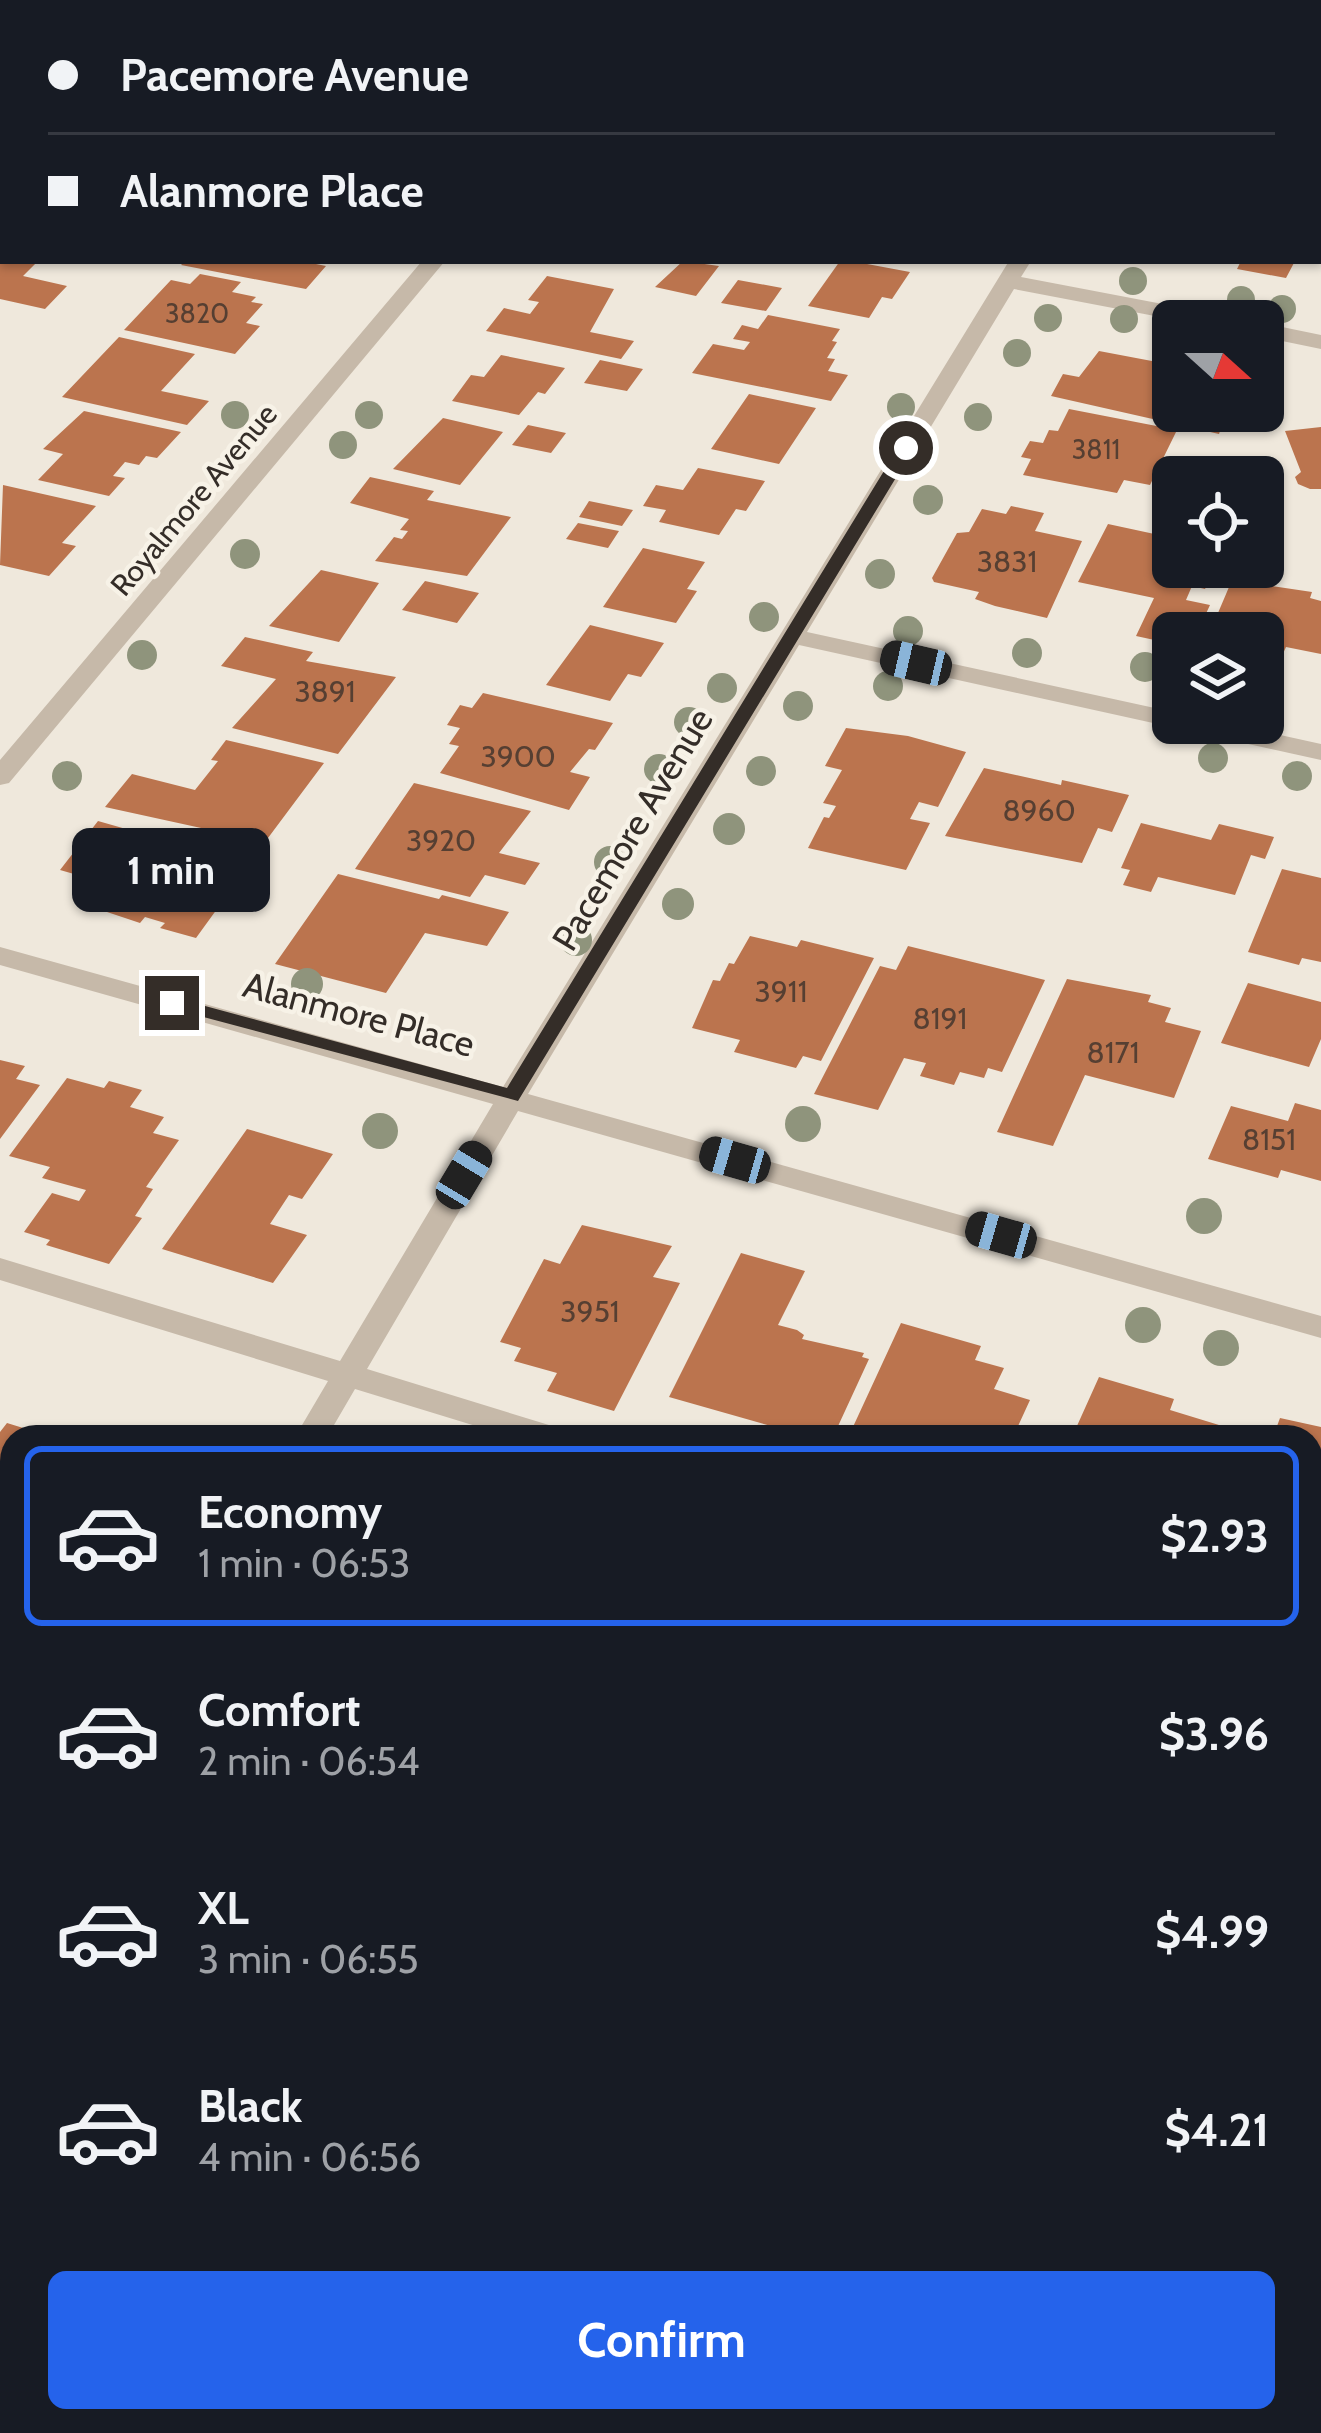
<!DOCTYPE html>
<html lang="en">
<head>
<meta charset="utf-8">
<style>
	body { margin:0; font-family:Cabin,sans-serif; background:#242831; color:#f1f3f6; height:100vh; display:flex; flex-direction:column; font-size:45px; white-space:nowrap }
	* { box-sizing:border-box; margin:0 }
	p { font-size:39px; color:#9ea1a6 }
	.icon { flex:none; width:66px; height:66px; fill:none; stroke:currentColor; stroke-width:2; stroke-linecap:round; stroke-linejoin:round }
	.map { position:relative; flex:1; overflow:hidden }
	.drawer { position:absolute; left:0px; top:1425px; width:1323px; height:1008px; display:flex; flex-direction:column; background:#171b24; border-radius:36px 36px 0 0; box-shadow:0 3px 9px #0004 }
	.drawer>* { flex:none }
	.guide { position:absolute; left:0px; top:0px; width:1323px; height:264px; box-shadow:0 3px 9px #0004; display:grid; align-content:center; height:264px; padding:0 48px; background:#171b24 }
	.needle { width:78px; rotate:111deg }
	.buttons { position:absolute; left:1152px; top:300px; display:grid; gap:24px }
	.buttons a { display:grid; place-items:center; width:132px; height:132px; border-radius:18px; background:#171b24; box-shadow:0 3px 9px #0004; font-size:60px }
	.end { position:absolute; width:54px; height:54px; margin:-27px; border:15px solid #342d28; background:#fff; box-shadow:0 0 0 6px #fff }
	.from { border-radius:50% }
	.bubble { position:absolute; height:84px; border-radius:18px; background:#171b24; box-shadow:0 3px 9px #0004; font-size:39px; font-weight:700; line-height:84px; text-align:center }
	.car { position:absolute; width:36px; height:72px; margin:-36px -18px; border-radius:15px; box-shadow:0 0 9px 3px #0007; background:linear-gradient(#222 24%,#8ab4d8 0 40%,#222 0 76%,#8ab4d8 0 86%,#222 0) }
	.guide b { display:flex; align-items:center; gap:42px; height:114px; font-size:45px }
	.guide b+b { border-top:3px solid #363941 }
	.guide i { width:30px; height:30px; background:#f1f3f6 }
	ul { padding:21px 0 0; list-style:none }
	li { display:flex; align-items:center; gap:36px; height:180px; margin:0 24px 18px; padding:0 24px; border:6px solid transparent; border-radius:18px }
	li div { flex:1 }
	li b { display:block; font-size:45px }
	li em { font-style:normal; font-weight:700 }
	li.on { border-color:#2563eb }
	li>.icon { width:108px; height:108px; stroke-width:1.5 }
	.cta { display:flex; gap:24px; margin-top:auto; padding:24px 48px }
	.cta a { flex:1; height:138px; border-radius:18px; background:#2563eb; color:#fff; font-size:48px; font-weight:700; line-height:138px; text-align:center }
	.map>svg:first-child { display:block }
	.building { fill:#bb744e }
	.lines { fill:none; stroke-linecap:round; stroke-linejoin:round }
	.minor { fill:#c6b9a9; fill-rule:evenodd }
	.major { fill:#74665a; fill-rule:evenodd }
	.tree { fill:#8f947c }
	.route { fill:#342d28 }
	.labels { text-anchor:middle; stroke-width:9; stroke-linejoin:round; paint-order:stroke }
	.far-number-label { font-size:27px; fill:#563f32 }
	.far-street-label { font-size:30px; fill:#342d28; stroke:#f7f2e7 }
	.number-label { font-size:30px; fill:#563f32 }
	.street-label { font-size:36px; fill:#342d28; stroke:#f7f2e7 }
</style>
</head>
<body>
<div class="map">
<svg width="1321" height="2433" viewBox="0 0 1321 2433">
	<rect width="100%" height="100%" fill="#efe8dc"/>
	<path class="building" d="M0,261H38L23,276L67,286L45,309L0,299Z
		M185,261H301L326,266L306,289L181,265Z
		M683,261L719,266L696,296L655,287Z
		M840,261H851L910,272L892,299L882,297L869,318L808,306Z
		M1241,261H1295L1286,278L1237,269Z
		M200,274L241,282L232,292L256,297L251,302L263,304L246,323L260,326L235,354L124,330L171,280L190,284Z
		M547,276L614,289L590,332L634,341L621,359L486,331L504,308L530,314L539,302L528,300Z
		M738,280L782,288L766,311L721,303Z
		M768,315L840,329L832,341L837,342L827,358L835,359L828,371L848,375L831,401L692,373L713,344L744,350L750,342L733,339L742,325L758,329Z
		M119,337L195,354L161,391L209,401L187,425L62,397Z
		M1099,351L1173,365V411H1227L1219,434L1051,396L1063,374L1079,377Z
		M501,355L565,368L545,394L538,392L519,415L452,401L471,375L484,377Z
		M600,360L643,369L627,391L584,383Z
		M749,394L816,408L779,464L711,449Z
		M1069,409L1177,430L1150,485L1124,480L1117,493L1023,475L1031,459L1021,457L1030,441L1043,443L1049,430L1058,431Z
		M84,411L181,432L157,458L146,456L139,465L125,462L113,476L125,478L109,496L38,480L63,454L43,449Z
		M443,418L503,432L460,485L393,469Z
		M528,425L566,433L551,453L512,445Z
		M1321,427V489H1310L1298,484L1295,477L1301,472L1285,431Z
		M698,468L765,481L746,511L736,509L719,535L659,522L666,510L643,506L656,485L683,490Z
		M370,477L434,491L427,500L511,517L467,576L375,561L394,537L402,539L408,531L400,530L409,519L350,503Z
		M3,485L96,506L62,543L76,546L49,576L0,565Z
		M589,501L633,510L622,526L579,517Z
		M1011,506L1044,513L1035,531L1082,541L1047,618L995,606L975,599L979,592L934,582L932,578L957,533L969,532L982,509L1006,514Z
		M578,523L619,531L608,548L566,539Z
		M1108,524L1173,538V567H1216L1205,589L1192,586L1186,600L1210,605L1197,633H1173V644L1136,636L1154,598L1078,582Z
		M643,548L705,562L687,589L697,591L676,623L603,607Z
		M321,570L379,583L339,642L269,626Z
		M1232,580L1312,592L1310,598L1321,601V654L1286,647L1277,667L1263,664V633H1215L1220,621L1215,620Z
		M425,581L479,593L457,623L402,610Z
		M590,625L664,643L641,677L628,674L610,701L546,685Z
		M245,637L313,652L306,661L396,677L338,754L232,728L276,679L221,666Z
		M483,693L613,723L595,750L589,749L570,772L590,777L569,810L440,773L459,746L449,744L460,728L447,725L460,705L472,708Z
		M846,728L908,736L966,752L938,807L919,802L910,819L930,823L906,870L808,848L824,817L829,818L836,806L823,803L842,770L825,766Z
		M226,740L324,763L265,842L105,807L132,774L195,790L218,761L211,760Z
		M984,768L1061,785L1062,780L1129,795L1112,832L1098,828L1082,863L945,836Z
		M414,783L531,811L499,853L540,863L525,885L485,875L470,897L355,869Z
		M98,821L210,853L220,850L254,858L196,938L160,928L165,923L145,917L140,923L80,903L74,895L88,878L60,870Z
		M1141,823L1211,840L1219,824L1274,837L1265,859L1251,855L1235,895L1158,877L1151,892L1123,885L1130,870L1121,868Z
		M1282,869L1321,878V962L1302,958L1299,965L1248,952Z
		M338,874L439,899L442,895L509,912L487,946L425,933L386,993L275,964Z
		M750,936L797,947L801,940L874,958L821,1061L803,1056L796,1068L734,1052L740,1040L692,1028L713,980L720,981L729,963L734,964Z
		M908,946L1045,980L1002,1072L988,1068L984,1078L960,1072L954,1085L920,1076L926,1063L904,1058L878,1110L814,1094L880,966L896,970Z
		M1067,979L1151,995L1148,1002L1171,1008L1165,1022L1201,1031L1174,1098L1085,1075L1053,1146L997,1132Z
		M1248,983L1321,1002V1039L1309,1067L1221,1043Z
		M0,1060L25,1066L16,1079L40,1085L0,1139Z
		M67,1078L104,1088L109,1081L142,1090L130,1107L164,1117L153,1133L179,1140L146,1187L153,1189L135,1216L142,1218L109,1264L46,1245L50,1240L24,1232L52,1193L79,1201L86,1190L42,1178L50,1167L9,1156Z
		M1295,1103L1321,1110V1181L1281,1170L1278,1178L1208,1159L1231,1106L1288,1121Z
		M247,1129L333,1154L302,1199L289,1195L270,1224L307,1235L273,1283L162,1249Z
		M582,1225L672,1246L653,1277L680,1283L614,1411L547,1391L557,1373L514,1361L521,1348L500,1342L544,1259L560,1264Z
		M741,1253L805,1271L778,1325L797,1330L804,1335L802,1339L864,1353L862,1357L869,1359L833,1437H810L669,1397Z
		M901,1323L981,1346L975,1360L1004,1368L994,1389L1030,1400L1013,1437H884L852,1429Z
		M1099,1377L1174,1399L1170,1410L1219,1425L1214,1437H1072Z
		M1280,1418L1321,1427V1543L1311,1540V1437H1273Z
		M7,1423L49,1436L12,1437V1545L0,1541V1432Z
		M1311,1760L1321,1763L1320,1941L1311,1938Z
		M0,1800L12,1804V1929L0,1948Z
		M0,2018L12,2022V2097L0,2116Z
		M1311,2261L1321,2264V2433H1257L1260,2421H1311Z
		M0,2323L12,2328V2421H115L109,2433H32L0,2420Z
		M470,2421H573L568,2433H488L468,2425Z
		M1235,2421L1231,2433H1118L1087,2422Z"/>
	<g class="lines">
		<path class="minor" d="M128,0H150L126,3Z
			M644,0H664L642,3Z
			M1173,0H1193L1171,3Z
			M1320,36H1321V48H1320Z
			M3,120V134L0,135V121Z
			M422,261H445L9,783L0,785V760Z
			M1009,261H1031L1021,277L1215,314L1226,321H1181L1014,289L807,632L1173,712V723H1225L1321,744V760L799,645L528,1094L1321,1316V1338L518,1111L367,1369L562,1429L567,1437H512L355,1389L327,1437H295L328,1381L0,1280V1258L340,1361L493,1104L0,965V947L503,1087Z
			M1263,323L1321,335V349L1263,337Z
			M1311,1656L1321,1659V1687L1311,1684Z
			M0,1965L12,1969V2002L0,1998Z
			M12,2185V2237L0,2242V2190Z"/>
		<path class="major" d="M0,1636L12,1640V1666L0,1663Z
			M1311,2085L1321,2088V2122L1311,2119Z"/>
	</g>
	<g class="tree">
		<circle cx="1133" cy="281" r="14"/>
		<circle cx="1241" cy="300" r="14"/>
		<circle cx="1282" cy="309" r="14"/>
		<circle cx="1048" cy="318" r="14"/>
		<circle cx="1124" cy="319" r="14"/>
		<circle cx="1017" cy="353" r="14"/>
		<circle cx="901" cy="407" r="14"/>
		<circle cx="235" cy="415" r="14"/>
		<circle cx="369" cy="415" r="14"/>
		<circle cx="978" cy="417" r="14"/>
		<circle cx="343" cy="445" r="14"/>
		<circle cx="928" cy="500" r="15"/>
		<circle cx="245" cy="554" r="15"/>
		<circle cx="880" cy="574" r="15"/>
		<circle cx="764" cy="617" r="15"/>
		<circle cx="908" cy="631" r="15"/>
		<circle cx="1027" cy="653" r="15"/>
		<circle cx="142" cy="655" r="15"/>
		<circle cx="1145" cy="667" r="15"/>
		<circle cx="888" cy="686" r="15"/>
		<circle cx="722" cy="688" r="15"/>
		<circle cx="798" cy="706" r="15"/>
		<circle cx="689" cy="722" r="15"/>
		<circle cx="1213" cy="758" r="15"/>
		<circle cx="659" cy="769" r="15"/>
		<circle cx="761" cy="771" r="15"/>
		<circle cx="67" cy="776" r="15"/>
		<circle cx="1297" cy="776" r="15"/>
		<circle cx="729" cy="829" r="16"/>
		<circle cx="610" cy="862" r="16"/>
		<circle cx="678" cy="904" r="16"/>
		<circle cx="576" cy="940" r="16"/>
		<circle cx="307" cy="984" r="16"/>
		<circle cx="803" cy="1124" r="18"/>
		<circle cx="380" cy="1131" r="18"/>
		<circle cx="1204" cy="1216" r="18"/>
		<circle cx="1143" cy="1325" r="18"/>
		<circle cx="1221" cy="1348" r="18"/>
	</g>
	<path class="route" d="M906,444L914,448L518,1101L166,1007V999L172,997L507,1088L898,448Z"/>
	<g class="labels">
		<g class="far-number-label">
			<text x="197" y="323">3820</text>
			<text x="1096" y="459">3811</text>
		</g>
		<g class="far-street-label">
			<text transform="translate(194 500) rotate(-50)" y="10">Royalmore Avenue</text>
		</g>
		<g class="number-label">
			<text x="1007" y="572">3831</text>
			<text x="325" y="702">3891</text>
			<text x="518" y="767">3900</text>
			<text x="1039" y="821">8960</text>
			<text x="441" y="851">3920</text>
			<text x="781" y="1002">3911</text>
			<text x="940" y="1029">8191</text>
			<text x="1113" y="1063">8171</text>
			<text x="1269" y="1150">8151</text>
			<text x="590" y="1322">3951</text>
		</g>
		<g class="street-label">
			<text transform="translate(632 829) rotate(-59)" y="13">Pacemore Avenue</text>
			<text transform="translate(359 1014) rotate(15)" y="13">Alanmore Place</text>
		</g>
	</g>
</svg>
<div class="buttons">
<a><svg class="needle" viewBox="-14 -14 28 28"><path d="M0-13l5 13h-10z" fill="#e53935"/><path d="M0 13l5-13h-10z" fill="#9ea1a6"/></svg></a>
<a><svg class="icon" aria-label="locate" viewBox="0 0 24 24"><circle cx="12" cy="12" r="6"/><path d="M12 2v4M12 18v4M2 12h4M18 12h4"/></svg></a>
<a><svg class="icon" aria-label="layers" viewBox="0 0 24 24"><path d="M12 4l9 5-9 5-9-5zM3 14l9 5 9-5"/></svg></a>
</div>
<i class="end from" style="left:906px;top:448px"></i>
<i class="end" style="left:172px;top:1003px"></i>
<div class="bubble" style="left:72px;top:828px;width:198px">1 min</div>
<i class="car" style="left:916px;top:663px;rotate:283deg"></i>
<i class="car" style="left:735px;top:1160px;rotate:286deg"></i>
<i class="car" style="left:464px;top:1175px;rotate:31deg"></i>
<i class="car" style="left:1001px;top:1235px;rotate:286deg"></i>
<div class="guide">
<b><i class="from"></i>Pacemore Avenue</b>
<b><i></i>Alanmore Place</b>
</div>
<section class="drawer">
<ul>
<li class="on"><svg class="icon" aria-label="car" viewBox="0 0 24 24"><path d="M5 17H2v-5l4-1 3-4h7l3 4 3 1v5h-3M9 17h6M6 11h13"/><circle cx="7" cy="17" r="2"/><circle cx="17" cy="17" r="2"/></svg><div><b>Economy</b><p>1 min · 06:53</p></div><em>$2.93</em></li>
<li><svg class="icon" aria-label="car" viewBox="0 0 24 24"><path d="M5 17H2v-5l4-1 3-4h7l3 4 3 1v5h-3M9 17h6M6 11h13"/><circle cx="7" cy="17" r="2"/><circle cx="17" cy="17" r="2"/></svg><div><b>Comfort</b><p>2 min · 06:54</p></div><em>$3.96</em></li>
<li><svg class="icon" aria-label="car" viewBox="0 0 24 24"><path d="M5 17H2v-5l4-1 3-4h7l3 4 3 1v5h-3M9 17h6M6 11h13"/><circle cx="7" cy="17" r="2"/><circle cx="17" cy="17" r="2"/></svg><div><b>XL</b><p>3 min · 06:55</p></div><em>$4.99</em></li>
<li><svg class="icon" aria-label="car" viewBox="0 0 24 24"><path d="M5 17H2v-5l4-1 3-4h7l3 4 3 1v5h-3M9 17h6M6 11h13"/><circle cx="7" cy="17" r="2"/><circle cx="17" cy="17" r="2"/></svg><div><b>Black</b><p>4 min · 06:56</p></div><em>$4.21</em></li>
</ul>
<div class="cta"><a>Confirm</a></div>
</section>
</div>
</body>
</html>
